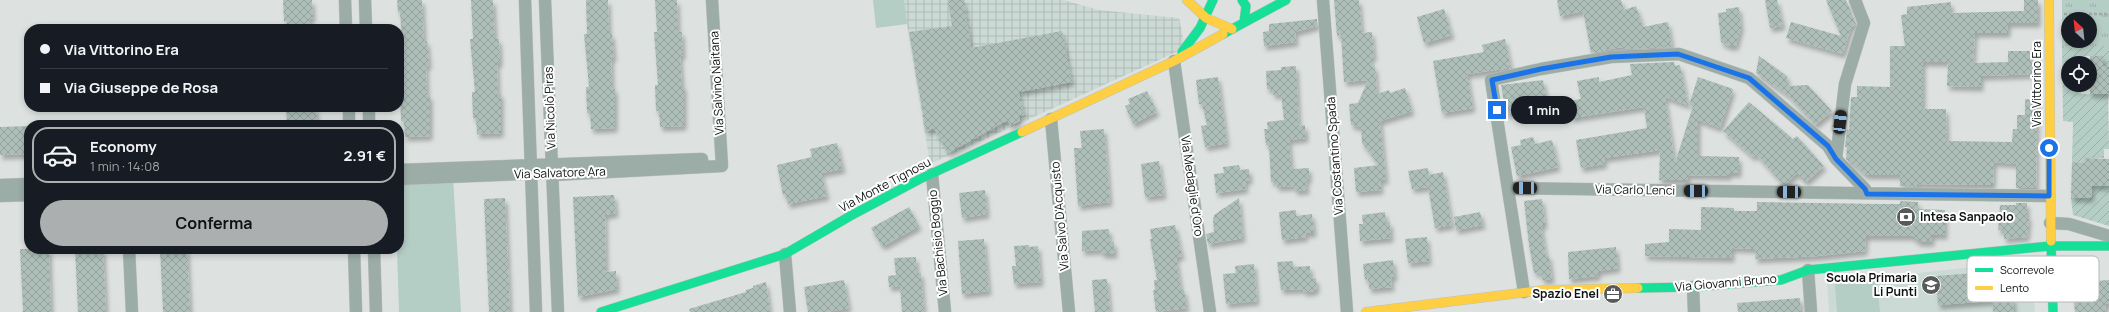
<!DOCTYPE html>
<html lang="it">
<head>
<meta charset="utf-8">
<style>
	body { margin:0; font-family:Manrope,sans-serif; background:#242831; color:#f1f3f6; height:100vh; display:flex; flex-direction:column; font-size:15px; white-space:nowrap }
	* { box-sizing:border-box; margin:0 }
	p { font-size:13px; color:#9ea1a6 }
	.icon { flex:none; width:22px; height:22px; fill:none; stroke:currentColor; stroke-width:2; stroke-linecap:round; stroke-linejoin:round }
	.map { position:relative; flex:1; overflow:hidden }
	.panel { position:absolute; left:24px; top:120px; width:380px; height:134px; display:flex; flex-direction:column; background:#171b24; border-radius:16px; box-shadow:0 2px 6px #0003 }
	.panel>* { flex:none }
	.hud { position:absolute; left:24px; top:24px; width:380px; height:88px; border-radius:16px; box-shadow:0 2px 6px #0003; display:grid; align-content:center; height:88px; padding:0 16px; background:#171b24 }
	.needle { width:26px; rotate:333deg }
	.tools { position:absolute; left:2061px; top:12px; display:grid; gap:8px }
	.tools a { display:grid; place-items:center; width:36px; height:36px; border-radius:50%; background:#171b24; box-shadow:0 2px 6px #0003; font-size:20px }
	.end { position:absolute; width:18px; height:18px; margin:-9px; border:5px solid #1a73e8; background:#fff; box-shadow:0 0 0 2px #fff }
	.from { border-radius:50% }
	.bubble { position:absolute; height:28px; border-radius:14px; background:#171b24; box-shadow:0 2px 6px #0003; font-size:13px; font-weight:700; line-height:28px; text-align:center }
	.car { position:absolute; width:12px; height:24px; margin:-12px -6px; border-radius:5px; box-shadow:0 0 3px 1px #0007; background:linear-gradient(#222 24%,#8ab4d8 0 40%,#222 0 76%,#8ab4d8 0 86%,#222 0) }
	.hud b { display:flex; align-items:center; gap:14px; height:38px; font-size:15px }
	.hud b+b { border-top:1px solid #363941 }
	.hud i { width:10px; height:10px; background:#f1f3f6 }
	ul { padding:7px 0 0; list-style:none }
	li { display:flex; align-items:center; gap:12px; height:56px; margin:0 8px 6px; padding:0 8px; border:2px solid transparent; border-radius:16px }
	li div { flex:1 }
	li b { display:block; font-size:15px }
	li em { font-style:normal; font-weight:700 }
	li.on { border-color:#abafaf }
	li>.icon { width:36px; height:36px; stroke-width:1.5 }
	.primary-button { display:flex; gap:8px; margin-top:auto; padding:8px 16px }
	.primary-button a { flex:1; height:46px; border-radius:24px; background:#abafaf; color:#111; font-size:16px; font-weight:700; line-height:46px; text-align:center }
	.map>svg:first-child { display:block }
	.built { fill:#ccdad5 }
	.industrial { fill:url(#industrial-grid) }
	.grass { fill:#b4cdc5 }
	.park { fill:url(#park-tufts); fill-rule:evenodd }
	.garden { fill:url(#garden-furrows) }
	.building { fill:url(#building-cross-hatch); filter:url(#shadow) }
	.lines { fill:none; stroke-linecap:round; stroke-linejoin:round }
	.street-casing { stroke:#bdc0bf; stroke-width:13 }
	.fast-casing { stroke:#bdc0bf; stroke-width:10 }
	.slow-casing { stroke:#bdc0bf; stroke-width:10 }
	.path { stroke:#9eaaa6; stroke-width:2.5; stroke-dasharray:3 2; stroke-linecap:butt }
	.street { stroke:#9caca7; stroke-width:12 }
	.fast { stroke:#16e098; stroke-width:9 }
	.slow { stroke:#ffcf43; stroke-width:9 }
	.route { stroke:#1a73e8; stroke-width:5 }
	.labels { text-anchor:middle; stroke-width:4; stroke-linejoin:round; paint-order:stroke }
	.street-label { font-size:12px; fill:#0e1211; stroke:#fff }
	.poi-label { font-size:12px; font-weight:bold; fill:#0e1211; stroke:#fff; text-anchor:end }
	.key { fill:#fff; stroke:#b7b8b8; stroke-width:1 }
	.key-label { font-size:11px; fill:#0e1211 }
</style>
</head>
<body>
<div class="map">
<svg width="2109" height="312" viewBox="0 0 2109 312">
	<defs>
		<pattern id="industrial-grid" width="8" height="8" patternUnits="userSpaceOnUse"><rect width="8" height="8" fill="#ccdad5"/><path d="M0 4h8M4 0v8" fill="none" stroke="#aebab6"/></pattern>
		<pattern id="park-tufts" width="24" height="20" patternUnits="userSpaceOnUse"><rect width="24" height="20" fill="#b4cdc5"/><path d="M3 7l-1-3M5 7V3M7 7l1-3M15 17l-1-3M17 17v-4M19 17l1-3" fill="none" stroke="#9aafa8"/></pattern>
		<pattern id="garden-furrows" width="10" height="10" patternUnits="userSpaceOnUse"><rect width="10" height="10" fill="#b4cdc5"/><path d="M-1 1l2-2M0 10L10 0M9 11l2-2" fill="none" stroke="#9aafa8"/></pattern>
		<pattern id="building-cross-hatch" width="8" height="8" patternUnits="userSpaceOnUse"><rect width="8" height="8" fill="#aebeb9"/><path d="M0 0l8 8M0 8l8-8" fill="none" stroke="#94a29e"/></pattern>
		<filter id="shadow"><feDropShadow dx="2.5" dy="4.5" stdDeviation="2" flood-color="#0004"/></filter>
	</defs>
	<rect width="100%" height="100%" fill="#dde2e0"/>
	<path class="built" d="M2036,260L2038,279L2033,288L2035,312H1829L1827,283Z"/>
	<path class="industrial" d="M903,0H1063L1099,10L1179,18L1185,48L930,164Z"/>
	<path class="grass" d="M873,0H904L907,24L876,28Z
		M453,177L461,312H399L397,249H399V179Z
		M1877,280L1880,312H1837L1835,284Z"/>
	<path class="park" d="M2062,0H2109V46H2062ZM2068,19H2090V41H2068Z"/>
	<path class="garden" d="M2062,46H2109V66H2103V56H2082L2081,63H2068V85H2081V94H2108L2109,149H2104V158H2085V163L2072,162L2073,122L2063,121Z
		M2092,186H2109V226L2073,215L2071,198H2091Z"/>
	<path class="building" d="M283,0H312L313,18L309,19L310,29H287V21H284Z
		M397,0H422L424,41H427L429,65L426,66L427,96L430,95V136L405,137L404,121H401L400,95L404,94L399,46V41H402L400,12H398Z
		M471,0H493L495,39H499L500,63H497L498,94L501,93V133L477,134L476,118H473L472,92H475L470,39H473Z
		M586,0H608L609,34H612L614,58H611L612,89L615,88V128L591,129L590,113H587L586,87H589L584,34H587Z
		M655,0H677L678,32H682L683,55L680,56L682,86H684V126L660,127L659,111H656L655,85H658L654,32H657Z
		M948,0H964L971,48L1062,31L1072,82L1019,92L1024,115L1019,116L1020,121L1010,126L1008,120L948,153L934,128L926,132L909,32L952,26Z
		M1334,0H1359L1362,33L1372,32L1374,57L1370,58L1373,69L1375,65L1377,94L1389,90L1390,93L1405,88L1412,111L1380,121L1386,180H1380L1381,190L1356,192L1354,168L1379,165L1362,143L1361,127L1351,125L1349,104L1358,103L1368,80L1344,82L1341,35L1337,36Z
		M1557,0H1621L1624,10L1636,6L1643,27L1668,22L1672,47L1627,49L1621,47L1591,53L1583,11L1560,16Z
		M1765,0H1777L1783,26L1770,28Z
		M1826,0H1846L1856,24L1851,27L1843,54L1786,38L1791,22L1841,36Z
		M2024,0H2038V23H2008V33H1975L1973,63L2008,62V51H2037V74L1981,76V87L1947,86L1948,62H1923V109H1946L1947,141L2012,142L2013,129H2017V115H2025V99L2037,101L2036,188H2016V164L1994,162L1993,185L1917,184V187L1900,186V175H1866L1846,159L1847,147H1845L1847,129L1849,130L1851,97H1857V86L1890,87V46H1905L1901,15L1907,14V7L1951,2V13L2024,11Z
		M1739,7L1741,27L1736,46H1729L1721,42L1718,13L1726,12V9Z
		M1444,9L1452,35L1424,43L1417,17Z
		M1317,19V26L1295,32L1296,42L1264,46L1263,32L1269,31V24Z
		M1505,39L1511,68L1467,74L1473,108L1442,113L1433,61L1484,52L1482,45Z
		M1759,56L1787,76L1788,86L1808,85L1832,111L1815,125L1788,95L1756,73Z
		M2090,56H2103V66H2109V94H2090Z
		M1674,62L1675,66L1680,65L1688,105L1665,97L1675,163L1693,106L1689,105L1698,77L1733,89L1720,128L1698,120V156L1739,157V173H1729V176L1688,175V180H1659L1660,150L1604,158L1605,164L1581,168L1576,140L1647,128L1644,107L1572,118L1568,101L1581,99L1577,81L1599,77V82L1632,75L1630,64Z
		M1296,66L1299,126L1305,125L1306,138L1289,140L1291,163L1294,169L1309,168V179L1306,180L1307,190L1295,191L1294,186L1277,187L1276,182H1271L1269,145H1266L1264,129H1268L1267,122L1284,120L1281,94L1273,95L1272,89H1267L1266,71L1281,70V67Z
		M1218,77L1227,143L1205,147L1201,126L1207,125L1202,104H1199L1196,80Z
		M1543,80L1548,107L1506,114L1501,85Z
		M1147,91L1157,112L1133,124L1125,106L1130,104L1128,99Z
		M1749,102L1793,139L1797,136L1824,166L1806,182L1797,173L1784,185L1756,154L1753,157L1723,131Z
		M286,107H316L317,125H287Z
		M29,126V154L0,155V127Z
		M1104,129L1110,202L1078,206L1074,148H1082L1080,131Z
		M1533,137L1535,144L1552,140L1558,167L1517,176L1511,147L1521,145L1520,140Z
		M837,143L843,169L821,173L827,196L788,204L785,194L783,195L777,165L812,157L810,149Z
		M2085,158L2109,159V186H2092L2091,198H2071L2072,162L2085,163Z
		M1159,161L1164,195L1145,197L1141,164Z
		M1239,165L1240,170L1249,169L1250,180L1245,181L1246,189L1216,193L1214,174L1224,173L1223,167Z
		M1428,168L1429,175L1443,172L1452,225L1435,228L1428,187L1412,189L1408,171Z
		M985,190L987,214L962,218L959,193Z
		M614,195L616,213L605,215L606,272L616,271L617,289L578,297L573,197Z
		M505,198L510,312H489L484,199Z
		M1239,198L1243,238L1208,244L1206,234L1214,232L1213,221L1214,215Z
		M1542,199L1545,225H1541L1546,256L1549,255L1552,280H1543L1539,272L1534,273L1529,245L1524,201Z
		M1900,201L1918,202V209L1945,210V235H1932V242H1917V239H1913V236H1866L1865,251L1818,256L1755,259L1756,249L1732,248V258L1645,256V244L1669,242V229L1701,230V207L1734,208V211H1757V202L1881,204H1900Z
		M2016,203H2027V217H2029L2027,237L2004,239V231L1998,230L2000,205H2016Z
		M909,207L919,226L885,245H881L871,228Z
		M1296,210V216L1312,214L1314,233H1305L1306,237L1282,240L1279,212Z
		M1385,212L1386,222H1390L1391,238L1360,241L1359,224H1363L1362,215Z
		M1480,212L1483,225L1456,230L1454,217Z
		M1175,225L1182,256L1176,257L1181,290H1184L1187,308L1156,312L1153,290H1155L1154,280H1157L1150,239H1152L1150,229Z
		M1109,229L1110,242H1114L1115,254H1102L1101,250L1082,251V231Z
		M1427,237L1429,261L1408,263L1405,239Z
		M984,239L989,291L962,294L958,241Z
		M1029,245V247L1038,246L1041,282L1014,284L1012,266H1016L1014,246Z
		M1616,247L1618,268L1598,271V276L1569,279L1568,252Z
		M20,249H49L51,312H23Z
		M75,249H103L106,312H78Z
		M160,249H187L190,312H163Z
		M916,257L917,273H921L924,312H902L900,286L889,287L888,276L896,275L894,258Z
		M1393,260L1395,277H1391L1392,287L1369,289L1368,279L1365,280L1363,264Z
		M1293,261V267L1310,266L1311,279L1316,278L1317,288L1314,291L1304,292L1303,289L1281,290L1277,262Z
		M1254,264L1257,301L1226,304L1223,274L1236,273L1235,266Z
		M2005,264L2007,297H2013L2014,312H1993L1992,301L1938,305L1936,276L1975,273V267Z
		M1107,279L1110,312H1095L1092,280Z
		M844,280L849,308L826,312H808L804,287Z
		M2109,280V304H2105L2106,312H2075L2073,290L2096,289V281Z
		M766,282L770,312H690L689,309L746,292V290L753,288V286Z
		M1800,298L1801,312H1738L1737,303Z"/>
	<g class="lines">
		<g class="street-casing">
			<path id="street" d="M345,0L346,29
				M365,0L366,29
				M525,0L536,312
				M545,0L558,312
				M1323,0L1347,312
				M1174,61L1210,312
				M349,107V125
				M369,107V125
				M1051,119L1069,312
				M1836,159L1845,84L1864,23L1855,0
				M399,170L702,159
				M932,174L945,312
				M399,179L544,173L553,175L722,166L712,0
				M0,185L29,184
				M1509,188L2049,196
				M0,196L29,195
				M2050,223L2069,224L2109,236
				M129,249L132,312
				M354,249L356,312
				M374,249L376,312
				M785,254L790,312
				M1808,270L1811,312
				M1693,287L1694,312
				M1524,292L1491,80L1541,69L1611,57L1679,54L1749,78L1828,146L1836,159L1865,189L1867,193"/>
		</g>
		<g class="fast-casing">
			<path id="fast" d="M1242,0L1246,6L1244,22
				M1223,34L1286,0
				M1182,52L1200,28L1213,0
				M2051,241L2053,312
				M1638,288L1693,287L1781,280L1808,270L2050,246H2109
				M601,312L785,254L852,215L920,179L1022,132"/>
		</g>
		<g class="slow-casing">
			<path id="slow" d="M1187,0L1206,18L1232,29
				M2049,0L2051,241
				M1022,132L1174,61L1223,34
				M1366,312L1545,290L1638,288"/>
		</g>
		<path class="path" d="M2064,14H2109"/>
		<use href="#street" class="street"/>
		<use href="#fast" class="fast"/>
		<use href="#slow" class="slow"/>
	</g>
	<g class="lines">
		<path class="route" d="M1497,110L1492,80L1541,69L1611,57L1678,54L1749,78L1828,146L1836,159L1865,189L1867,194L2049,196V148"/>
	</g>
	<defs>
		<g id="bank-disc" transform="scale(1)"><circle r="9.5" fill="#565b59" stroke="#fff"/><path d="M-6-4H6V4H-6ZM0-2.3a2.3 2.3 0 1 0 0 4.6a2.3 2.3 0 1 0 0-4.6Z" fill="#fff"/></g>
		<g id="school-disc" transform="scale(1)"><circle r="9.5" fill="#565b59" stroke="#fff"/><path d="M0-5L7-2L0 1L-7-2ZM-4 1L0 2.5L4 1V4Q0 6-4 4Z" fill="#fff"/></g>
		<g id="office-disc" transform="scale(1)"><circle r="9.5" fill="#565b59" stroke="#fff"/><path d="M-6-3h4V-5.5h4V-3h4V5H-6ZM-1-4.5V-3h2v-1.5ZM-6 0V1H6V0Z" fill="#fff"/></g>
	</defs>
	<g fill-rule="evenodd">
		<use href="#bank-disc" x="1906" y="217"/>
		<use href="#school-disc" x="1931" y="285"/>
		<use href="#office-disc" x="1613" y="294"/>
	</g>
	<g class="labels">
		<g class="street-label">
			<text transform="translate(717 83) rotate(-93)" y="4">Via Salvino Naitana</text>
			<text transform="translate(2037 84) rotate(-90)" y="4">Via Vittorino Era</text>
			<text transform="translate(550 108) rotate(-92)" y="4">Via Nicolò Piras</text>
			<text transform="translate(1335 156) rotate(-94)" y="4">Via Costantino Spada</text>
			<text transform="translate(560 173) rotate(-2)" y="4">Via Salvatore Ara</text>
			<text transform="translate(885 185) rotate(-28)" y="4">Via Monte Tignosu</text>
			<text transform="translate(1192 186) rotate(82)" y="4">Via Medaglie d'Oro</text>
			<text transform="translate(1635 190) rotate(1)" y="4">Via Carlo Lenci</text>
			<text transform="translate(1060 216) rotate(-95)" y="4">Via Salvo D'Acquisto</text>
			<text transform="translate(938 243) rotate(-96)" y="4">Via Bachisio Boggio</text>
			<text transform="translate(1726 283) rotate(-5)" y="4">Via Giovanni Bruno</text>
		</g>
		<g class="poi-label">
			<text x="1920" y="221" text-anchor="start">Intesa Sanpaolo</text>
			<text x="1917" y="282">Scuola Primaria<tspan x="1917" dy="14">Li Punti</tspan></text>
			<text x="1599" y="298">Spazio Enel</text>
		</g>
	</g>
	<rect x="1967" y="256" width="132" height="46" rx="6" class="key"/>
	<rect x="1975" y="268" width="18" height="4" fill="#16e098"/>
	<rect x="1975" y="286" width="18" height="4" fill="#ffcf43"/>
	<g class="key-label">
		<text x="2000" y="274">Scorrevole</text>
		<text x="2000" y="292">Lento</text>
	</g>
</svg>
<div class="tools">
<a><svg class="needle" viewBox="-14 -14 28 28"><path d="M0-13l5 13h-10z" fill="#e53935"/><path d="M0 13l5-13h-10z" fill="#9ea1a6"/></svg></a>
<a><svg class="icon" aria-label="locate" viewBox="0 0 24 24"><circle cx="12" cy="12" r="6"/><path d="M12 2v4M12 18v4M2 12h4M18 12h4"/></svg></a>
</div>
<i class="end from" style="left:2049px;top:148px"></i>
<i class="end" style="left:1497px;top:110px"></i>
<div class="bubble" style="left:1511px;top:96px;width:66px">1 min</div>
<i class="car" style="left:1840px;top:122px;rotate:7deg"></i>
<i class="car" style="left:1525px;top:188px;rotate:271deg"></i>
<i class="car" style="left:1696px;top:191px;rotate:271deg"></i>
<i class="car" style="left:1789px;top:192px;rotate:271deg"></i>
<div class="hud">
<b><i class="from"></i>Via Vittorino Era</b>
<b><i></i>Via Giuseppe de Rosa</b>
</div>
<section class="panel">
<ul>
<li class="on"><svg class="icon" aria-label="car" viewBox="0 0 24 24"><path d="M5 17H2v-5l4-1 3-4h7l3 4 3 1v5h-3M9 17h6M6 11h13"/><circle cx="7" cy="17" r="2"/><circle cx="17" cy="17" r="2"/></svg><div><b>Economy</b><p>1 min · 14:08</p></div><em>2.91 €</em></li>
</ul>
<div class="primary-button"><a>Conferma</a></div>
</section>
</div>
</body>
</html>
